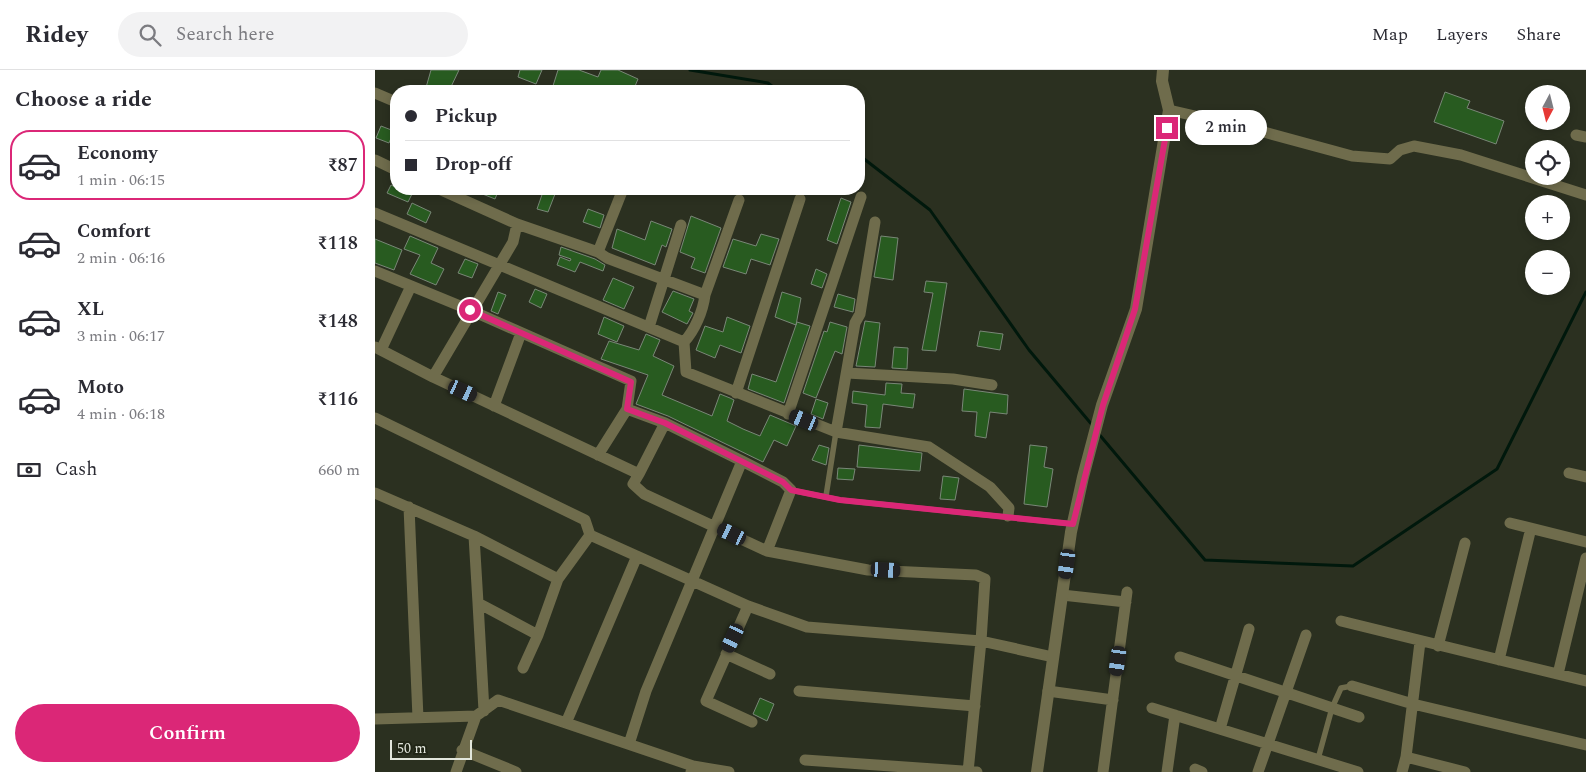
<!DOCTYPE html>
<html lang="en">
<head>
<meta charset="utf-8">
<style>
	body { margin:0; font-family:Spectral,serif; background:#f2f2f3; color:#2b2b33; height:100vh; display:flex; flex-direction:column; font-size:19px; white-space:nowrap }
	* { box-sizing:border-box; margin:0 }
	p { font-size:16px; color:#7c7c81 }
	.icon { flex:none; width:28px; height:28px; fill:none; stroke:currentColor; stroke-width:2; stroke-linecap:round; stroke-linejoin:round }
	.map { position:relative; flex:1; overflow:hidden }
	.panel { display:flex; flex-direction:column; background:#fff; width:375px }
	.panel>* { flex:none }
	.hud { position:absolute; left:15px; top:15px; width:475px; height:110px; border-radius:20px; box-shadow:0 2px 8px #0003; display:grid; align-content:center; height:110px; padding:0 15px; background:#fff }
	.needle { width:32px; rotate:187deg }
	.fabs { position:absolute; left:1150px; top:15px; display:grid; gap:10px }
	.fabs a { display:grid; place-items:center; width:45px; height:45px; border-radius:50%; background:#fff; box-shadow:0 2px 8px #0003; font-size:25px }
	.scale { position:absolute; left:15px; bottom:12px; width:82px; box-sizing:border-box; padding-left:5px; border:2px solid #e2e6dc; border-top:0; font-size:14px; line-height:18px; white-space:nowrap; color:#e2e6dc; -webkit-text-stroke:4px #212616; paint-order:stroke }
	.end { position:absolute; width:22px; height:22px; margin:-11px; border:6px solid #db2777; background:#fff; box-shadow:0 0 0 2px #fff }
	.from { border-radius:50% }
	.bubble { position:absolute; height:35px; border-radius:18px; background:#fff; box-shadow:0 2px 8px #0003; font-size:16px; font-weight:600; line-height:35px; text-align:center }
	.car { position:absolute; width:15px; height:30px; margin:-15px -8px; border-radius:6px; box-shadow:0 0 4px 1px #0007; background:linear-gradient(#222 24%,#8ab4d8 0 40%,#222 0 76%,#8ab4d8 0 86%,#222 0) }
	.hud b { display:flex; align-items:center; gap:18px; height:48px; font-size:19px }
	.hud b+b { border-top:1px solid #e1e1e2 }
	.hud i { width:12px; height:12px; background:#2b2b33 }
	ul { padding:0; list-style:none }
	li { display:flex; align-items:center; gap:15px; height:70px; margin:0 10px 8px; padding:0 5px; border:2px solid transparent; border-radius:20px }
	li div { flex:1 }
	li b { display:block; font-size:19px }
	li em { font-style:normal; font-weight:600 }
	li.on { border-color:#db2777 }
	li>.icon { width:45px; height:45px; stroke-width:1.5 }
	h2 { padding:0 15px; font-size:22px; line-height:60px }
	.pay { display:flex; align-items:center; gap:12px; height:55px; padding:0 15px; font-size:19px }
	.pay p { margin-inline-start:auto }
	.action { display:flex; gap:10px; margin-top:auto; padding:10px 15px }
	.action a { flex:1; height:58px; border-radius:30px; background:#db2777; color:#fff; font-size:20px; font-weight:600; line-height:58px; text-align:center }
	header { display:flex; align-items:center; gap:30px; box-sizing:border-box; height:70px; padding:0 25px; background:#fff; border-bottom:1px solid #e1e1e2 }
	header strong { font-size:24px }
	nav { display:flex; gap:28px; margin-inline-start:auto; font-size:18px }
	.search { width:350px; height:45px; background:#f2f2f3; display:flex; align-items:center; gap:12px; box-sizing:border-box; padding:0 18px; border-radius:28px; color:#7c7c81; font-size:19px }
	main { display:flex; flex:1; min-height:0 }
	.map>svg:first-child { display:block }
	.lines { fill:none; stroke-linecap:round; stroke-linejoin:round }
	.stream { stroke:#00180c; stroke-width:3 }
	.building { fill:#285b20; stroke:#798777 }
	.service { stroke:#6f6c4c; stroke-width:5.5 }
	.minor { stroke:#6f6c4c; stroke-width:11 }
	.tertiary { stroke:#6f6c4c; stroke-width:12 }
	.route { stroke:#db2777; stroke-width:6 }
</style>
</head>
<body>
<header>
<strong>Ridey</strong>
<div class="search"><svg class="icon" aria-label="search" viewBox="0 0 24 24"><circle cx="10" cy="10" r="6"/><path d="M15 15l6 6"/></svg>Search here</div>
<nav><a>Map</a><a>Layers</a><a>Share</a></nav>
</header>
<main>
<section class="panel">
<h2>Choose a ride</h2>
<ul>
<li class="on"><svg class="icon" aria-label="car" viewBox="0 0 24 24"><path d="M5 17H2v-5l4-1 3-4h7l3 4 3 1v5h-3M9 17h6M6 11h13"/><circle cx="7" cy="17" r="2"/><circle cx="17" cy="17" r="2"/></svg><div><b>Economy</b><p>1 min · 06:15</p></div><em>₹87</em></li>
<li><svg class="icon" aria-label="car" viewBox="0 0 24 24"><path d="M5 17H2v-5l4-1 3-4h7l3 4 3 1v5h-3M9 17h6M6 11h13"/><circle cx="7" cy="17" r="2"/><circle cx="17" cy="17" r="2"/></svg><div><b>Comfort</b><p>2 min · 06:16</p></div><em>₹118</em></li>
<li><svg class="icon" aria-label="car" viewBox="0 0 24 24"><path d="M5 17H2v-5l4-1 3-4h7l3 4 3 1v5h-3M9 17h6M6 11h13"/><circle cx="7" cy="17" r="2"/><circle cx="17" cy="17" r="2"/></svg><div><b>XL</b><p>3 min · 06:17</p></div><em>₹148</em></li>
<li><svg class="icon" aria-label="car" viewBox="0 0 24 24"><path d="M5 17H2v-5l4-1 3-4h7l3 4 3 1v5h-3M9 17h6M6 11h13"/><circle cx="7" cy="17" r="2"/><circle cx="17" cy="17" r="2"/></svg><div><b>Moto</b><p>4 min · 06:18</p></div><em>₹116</em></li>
</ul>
<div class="pay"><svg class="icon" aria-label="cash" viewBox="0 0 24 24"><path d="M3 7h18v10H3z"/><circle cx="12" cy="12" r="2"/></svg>Cash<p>660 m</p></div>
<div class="action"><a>Confirm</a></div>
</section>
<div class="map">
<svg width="1211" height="702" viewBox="0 0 1211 702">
	<rect width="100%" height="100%" fill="#2b3020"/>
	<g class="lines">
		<path class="stream" d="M315,0L393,13L403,21
			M484,85L555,140L654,280L718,356
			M723,363L830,490L978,496L1122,399L1211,222"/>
	</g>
	<path class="building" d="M56,0H84L74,21H50Z
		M145,0H167L161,14L143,7Z
		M183,0H204L223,7L226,0H243L263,9L258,21H184L177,19Z
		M1070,22L1095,31L1092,38L1129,51L1121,74L1059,52Z
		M6,56L19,61L14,73L1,68Z
		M16,115L37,124L33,132L12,123Z
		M95,119H124L120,129Z
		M169,119H182L173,142L162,139Z
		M466,128L476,132L462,174L452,170Z
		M37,133L56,142L51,153L32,144Z
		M213,139L229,145L225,158L208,152Z
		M316,146L346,158L330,203L316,198L320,188L305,182Z
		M276,151L297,159L291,177L287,175L280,195L237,178L242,159L270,170Z
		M386,164L404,169L395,195L376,189L371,204L348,197L358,169L381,176Z
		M35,166L63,178L56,193L69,199L61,215L35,204L45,185L29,179Z
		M506,166L523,168L518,210L499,207Z
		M0,169L27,180L19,200L0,193Z
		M186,177L220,189L230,195L228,201L205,192L200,202L182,195L185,187L195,191L196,189L184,185Z
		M90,189L103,194L97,208L83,203Z
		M441,199L452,204L447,218L436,214Z
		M238,208L259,217L249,239L228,230Z
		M551,211L572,213L561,281L547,280L558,223L549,222Z
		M160,219L172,224L166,238L154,232Z
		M298,221L319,229L314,241L318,243L312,254L287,242Z
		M123,222L131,225L123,244L116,241Z
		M407,222L426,228L421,255L400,247Z
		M463,224L480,229L478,242L459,237Z
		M229,247L249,256L242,272L223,264Z
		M352,247L375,256L366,283L345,275L340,288L321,280L330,256L348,262Z
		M490,251L505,253L500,297L481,296Z
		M422,252L435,256L409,333L373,319L377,304L401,312Z
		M455,252L472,257L467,284L460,281L441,328L428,323L449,261L452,262Z
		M605,261L628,264L625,280L602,276Z
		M271,264L285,270L278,286L299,296L287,325L337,346L345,324L355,328L359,330L352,351L368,359L385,366L395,345L421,356L412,376L399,370L388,392L293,346L261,334L273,305L226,289L234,271L264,280Z
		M519,277L533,278L532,299L517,298Z
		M511,313L527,314L526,323L540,324L538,338L508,334L505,358L490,357L492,335L477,333L478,321L510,325Z
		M589,319L633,325L632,344L615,342L611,368L600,366L602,342L587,341Z
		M441,329L453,333L448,349L436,344Z
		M444,375L454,378L451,395L437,390Z
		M484,375L547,383L545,401L482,397Z
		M655,375L672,377L669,397L678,399L672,437L649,434Z
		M463,398L480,399L478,410L462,409Z
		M568,406L584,408L580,430L565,429Z
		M385,628L399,634L392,651L378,644Z"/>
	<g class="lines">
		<path class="service" d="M416,420L465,430L698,454
			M451,426L461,362
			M943,689L957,638L966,618L977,616"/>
		<path class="minor" d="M0,23L21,32
			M794,40L885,61L977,86L1015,89L1025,80L1039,76L1086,85L1211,125
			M1201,65L1211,67
			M0,90L21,100
			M64,119L142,154L138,172L58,307L264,404L290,353L367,391L271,621L254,674
			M364,130L330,225C328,241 320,260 309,272L311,302L461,362L554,377L615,417L634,438L633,446
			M0,143L309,272
			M142,154L223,182L232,188L330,225
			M223,182L248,119
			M0,201L95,240L256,311L252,339L223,385
			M274,257L306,155
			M0,277L58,307
			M6,280L36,216
			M472,303L578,309L617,315
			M361,323L425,129
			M119,336L146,263
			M252,339L290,353
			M413,344L486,127
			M0,348L210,450L215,465L183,509
			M461,362L480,253L485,244L500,152
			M367,391L408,412L416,420L392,481
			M1194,403L1211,407
			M264,404L258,414L269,424L392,481L493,500L601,505L610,509L606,571L593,702
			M0,423L99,466L183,509L163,565L103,533L109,641
			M34,437L43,648
			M1135,453L1211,472
			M215,465L373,536L432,557L606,571L678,587
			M99,466L103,533
			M687,525L751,532
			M373,536L331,631L377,652
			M966,551L1211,611
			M1063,576L1090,473
			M351,584L395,604
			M805,587L984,647
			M1124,590L1156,458
			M148,598L163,565
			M1183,604L1211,488
			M977,616L1038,634L1211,675
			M424,621L600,636
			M673,621L738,630
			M777,638L983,702
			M0,649L101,646L123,630L318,696L316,702
			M191,653L262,486
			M845,659L874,559
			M87,680L141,702
			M1031,687L1045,572
			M430,690L602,702
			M318,696L354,702
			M820,699L827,702
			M81,702L101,646
			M728,702L752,522
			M792,702L800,645
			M883,702L931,565
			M1027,702L1031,687L1090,702"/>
		<path class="tertiary" d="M662,702L696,462L708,407L727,335L761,239L794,40L787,11L788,0"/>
	</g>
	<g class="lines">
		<path class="route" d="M95,240L256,312L252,339L290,353L408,412L416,420L465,430L698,454L728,335L760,239L792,58"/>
	</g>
</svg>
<div class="fabs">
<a><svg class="needle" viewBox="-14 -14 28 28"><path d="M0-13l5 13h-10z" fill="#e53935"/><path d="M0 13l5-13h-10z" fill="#7c7c81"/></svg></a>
<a><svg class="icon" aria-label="locate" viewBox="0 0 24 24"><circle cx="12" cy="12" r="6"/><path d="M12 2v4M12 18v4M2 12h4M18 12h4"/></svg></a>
<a>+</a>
<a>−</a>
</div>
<div class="scale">50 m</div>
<i class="end from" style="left:95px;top:240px"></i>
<i class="end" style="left:792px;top:58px"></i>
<div class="bubble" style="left:810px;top:40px;width:82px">2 min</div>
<i class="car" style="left:88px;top:321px;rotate:115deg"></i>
<i class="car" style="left:429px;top:350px;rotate:292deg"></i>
<i class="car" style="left:357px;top:464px;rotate:296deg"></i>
<i class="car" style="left:692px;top:494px;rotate:188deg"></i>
<i class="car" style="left:511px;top:500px;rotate:93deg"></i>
<i class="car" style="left:358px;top:568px;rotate:205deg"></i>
<i class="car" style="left:743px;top:591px;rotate:188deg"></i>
<div class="hud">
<b><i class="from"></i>Pickup</b>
<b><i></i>Drop-off</b>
</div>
</div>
</main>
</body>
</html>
